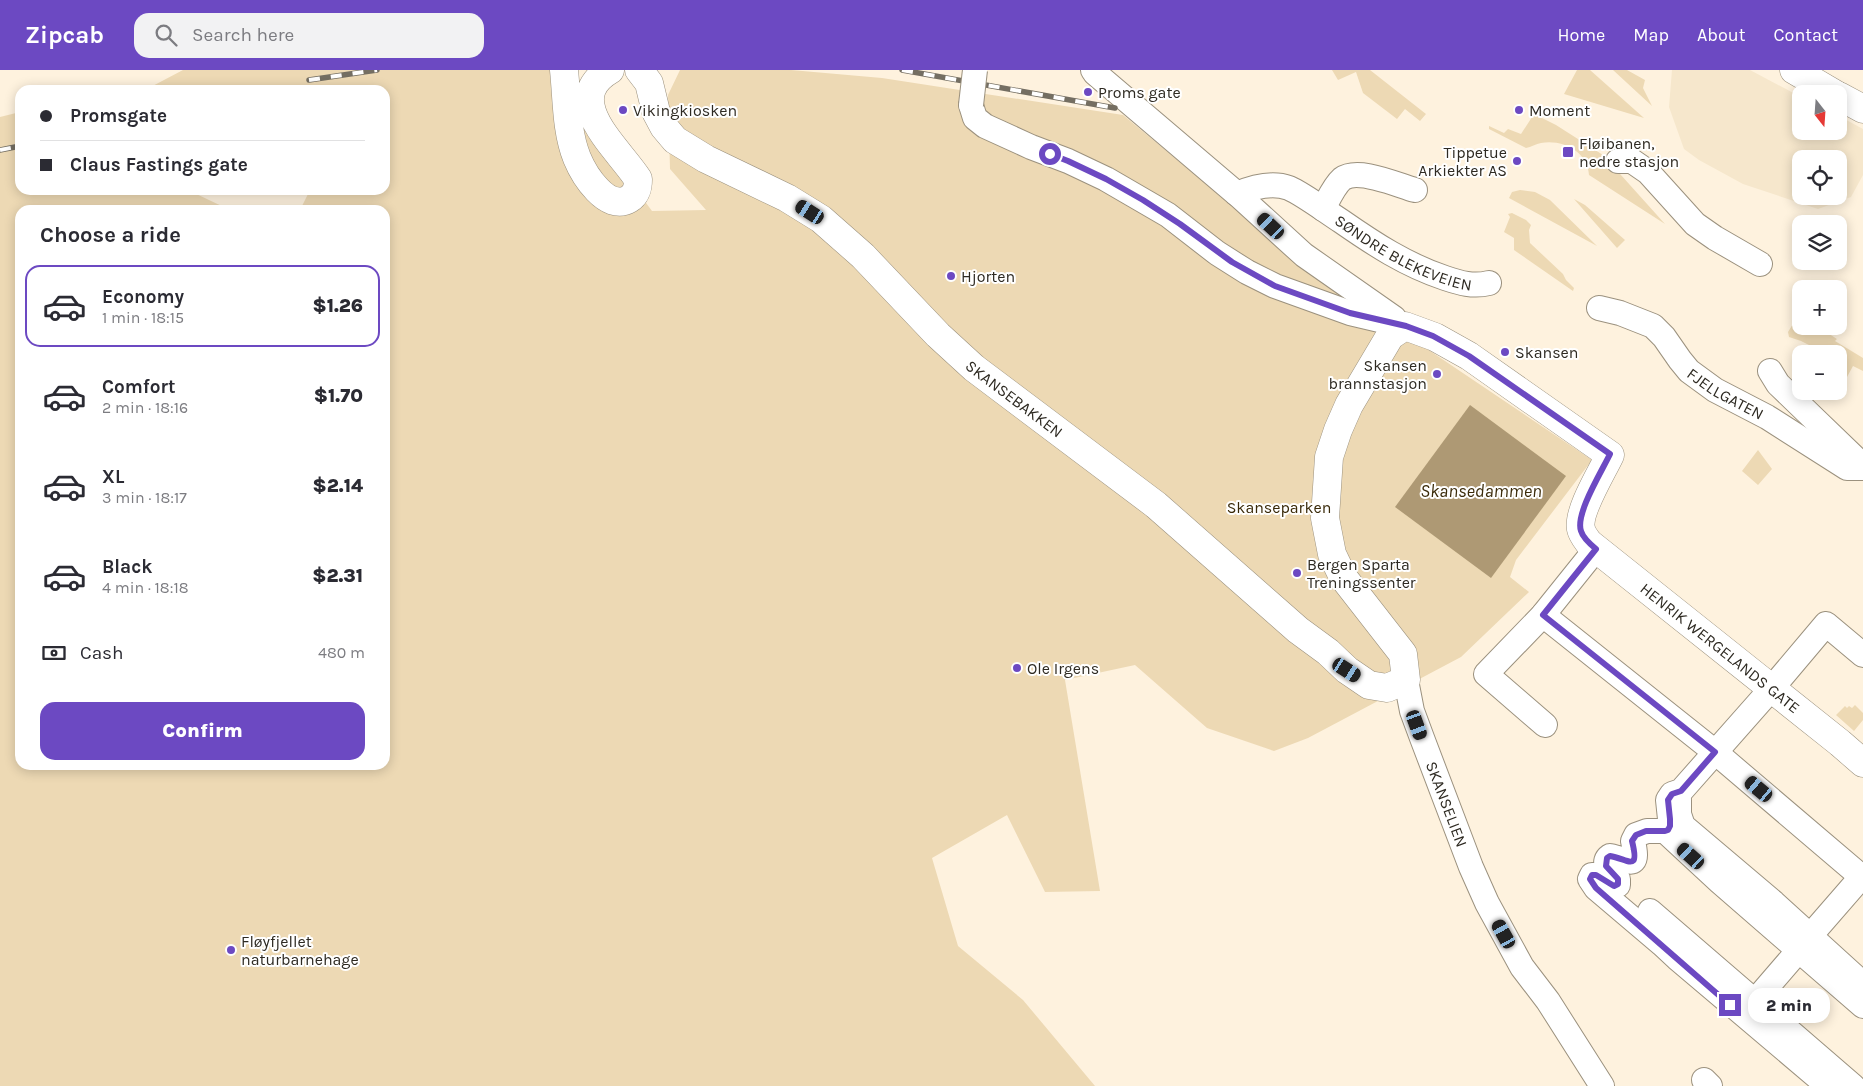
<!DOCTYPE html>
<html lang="en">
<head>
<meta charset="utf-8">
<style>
	body { margin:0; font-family:Karla,sans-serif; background:#f2f2f3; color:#2b2b33; height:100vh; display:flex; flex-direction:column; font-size:19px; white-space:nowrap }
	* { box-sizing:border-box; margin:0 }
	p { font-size:16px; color:#7c7c81 }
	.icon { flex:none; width:28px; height:28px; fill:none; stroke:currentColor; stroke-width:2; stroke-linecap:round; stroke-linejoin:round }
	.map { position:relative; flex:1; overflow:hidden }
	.details { position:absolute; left:15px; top:135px; width:375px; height:565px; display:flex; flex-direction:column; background:#fff; border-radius:15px; box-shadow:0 2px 12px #0003 }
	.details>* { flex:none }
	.hud { position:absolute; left:15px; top:15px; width:375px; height:110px; border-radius:15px; box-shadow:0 2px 12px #0003; display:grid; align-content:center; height:110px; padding:0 25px; background:#fff }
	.needle { width:32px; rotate:163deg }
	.tools { position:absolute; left:1792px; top:15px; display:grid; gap:10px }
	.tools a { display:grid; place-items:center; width:55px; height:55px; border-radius:10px; background:#fff; box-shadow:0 2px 12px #0003; font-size:25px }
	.end { position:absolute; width:22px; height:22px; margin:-11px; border:6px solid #6c49c2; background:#fff; box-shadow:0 0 0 2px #fff }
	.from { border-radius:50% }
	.bubble { position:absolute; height:35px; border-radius:15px; background:#fff; box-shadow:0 2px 12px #0003; font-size:16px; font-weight:800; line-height:35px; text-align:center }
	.car { position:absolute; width:15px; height:30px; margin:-15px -8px; border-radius:6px; box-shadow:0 0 4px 1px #0007; background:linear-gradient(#222 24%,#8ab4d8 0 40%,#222 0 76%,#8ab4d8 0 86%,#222 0) }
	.hud b { display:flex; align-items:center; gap:18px; height:48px; font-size:19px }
	.hud b+b { border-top:1px solid #e1e1e2 }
	.hud i { width:12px; height:12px; background:#2b2b33 }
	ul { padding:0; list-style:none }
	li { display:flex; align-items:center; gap:15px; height:82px; margin:0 10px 8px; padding:0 15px; border:2px solid transparent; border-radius:15px }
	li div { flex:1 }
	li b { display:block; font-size:19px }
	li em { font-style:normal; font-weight:800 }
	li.active { border-color:#6c49c2 }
	li>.icon { width:45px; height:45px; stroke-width:1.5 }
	h2 { padding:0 25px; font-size:22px; line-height:60px }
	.pay { display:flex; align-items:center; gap:12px; height:55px; padding:0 25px; font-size:19px }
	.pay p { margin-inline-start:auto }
	.primary-button { display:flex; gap:10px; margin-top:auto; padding:10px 25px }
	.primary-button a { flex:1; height:58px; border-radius:15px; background:#6c49c2; color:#fff; font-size:20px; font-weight:800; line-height:58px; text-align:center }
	header { display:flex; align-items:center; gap:30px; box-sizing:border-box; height:70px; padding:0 25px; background:#6c49c2; color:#fff }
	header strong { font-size:24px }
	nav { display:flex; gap:28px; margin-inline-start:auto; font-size:18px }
	.search { width:350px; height:45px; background:#f2f2f3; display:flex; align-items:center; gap:12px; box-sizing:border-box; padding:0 18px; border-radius:15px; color:#7c7c81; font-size:19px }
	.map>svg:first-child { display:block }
	.built { fill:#f6e7cc; fill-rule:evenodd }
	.green { fill:#edd9b4 }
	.water { fill:#ae9974 }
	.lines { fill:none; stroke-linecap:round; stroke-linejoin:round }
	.street-casing { stroke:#9b917e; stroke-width:26 }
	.secondary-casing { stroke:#9b917e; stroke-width:29 }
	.street { stroke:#fff; stroke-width:24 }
	.secondary { stroke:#fff; stroke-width:28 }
	.rail-casing { stroke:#746e62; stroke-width:5.5 }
	.rail { stroke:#fff; stroke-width:4; stroke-dasharray:11; stroke-linecap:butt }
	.street-bridge-casing { stroke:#9b917e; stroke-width:26; stroke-linecap:butt }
	.street-bridge { stroke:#fff; stroke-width:24 }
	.route { stroke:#6c49c2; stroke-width:6 }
	.poi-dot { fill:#6c49c2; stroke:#fff; stroke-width:2 }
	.labels { text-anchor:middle; stroke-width:4; stroke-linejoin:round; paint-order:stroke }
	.poi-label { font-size:16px; fill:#2e2a22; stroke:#fff; text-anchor:start }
	.street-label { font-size:16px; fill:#2e2a22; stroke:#fff }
	.park-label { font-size:16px; fill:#392908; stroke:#fff }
	.water-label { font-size:18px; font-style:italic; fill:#3b2b0a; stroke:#fff }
</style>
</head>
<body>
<header>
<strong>Zipcab</strong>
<div class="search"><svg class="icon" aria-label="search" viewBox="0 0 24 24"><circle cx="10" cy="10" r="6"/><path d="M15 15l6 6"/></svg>Search here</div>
<nav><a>Home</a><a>Map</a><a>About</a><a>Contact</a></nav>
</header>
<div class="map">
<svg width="1863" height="1016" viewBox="0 0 1863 1016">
	<rect width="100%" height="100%" fill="#fef2de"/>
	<path class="built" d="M1672,0H1750L1801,27V61H1839V46L1863,59V105L1851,127L1818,139L1743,114L1699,90L1684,79L1669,37ZM1801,89H1839V126H1801Z"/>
	<path class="green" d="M183,0H566L574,36L652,141L706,140L670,99L668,25L680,0H791L882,8L1123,45L1204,112L1393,256L1592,390L1516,490L1510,507L1529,522L1461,587L1308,668L1274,681L1207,658L1135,595L1065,610L1100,821L1045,822L1007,745L932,788L958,876L1023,930L1095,1016H0V47L20,42V120H188L230,140H20V695H385V140H300L310,120H385V20H145Z
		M1332,0H1370L1426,44L1420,51L1405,39L1397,49L1363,23L1356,2L1338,10Z
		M1577,0H1590L1644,48L1564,24Z
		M1613,0H1627L1645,10L1643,18L1652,36Z
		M1534,44L1556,55L1603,85L1665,154L1589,105C1588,82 1563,69 1541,73C1536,74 1531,77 1526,78L1489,59V56L1504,63L1508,59L1521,64Z
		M1520,120L1535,122L1550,130L1597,176L1509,128L1512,122Z
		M1574,129L1585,135L1625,170L1617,178Z
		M1512,143L1526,150L1531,155L1529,160L1530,173L1563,204L1566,210L1574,218L1573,221L1514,180V168L1504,162L1510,147L1508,144Z
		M1796,249L1801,252V256H1808L1814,260L1817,256L1837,269L1835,271L1863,288V301L1853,296L1847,307L1839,302L1841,298L1839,296V284H1812L1815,278L1801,271L1789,267L1788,262Z
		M1758,380L1772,399L1758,415L1742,401Z
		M1855,635L1863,643V650L1854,661L1836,645L1845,636L1847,638L1849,636L1852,638Z"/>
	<path class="water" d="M1470,335L1566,406L1491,508L1395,437Z"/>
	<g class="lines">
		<g class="street-casing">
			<g id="street">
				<path d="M1093,0L1095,3L1237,124L1304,185L1394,248"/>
				<path d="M971,35L975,48L985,56L1031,77L1068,91L1106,109L1168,145L1217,183L1247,202L1275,216L1350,243L1405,256"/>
				<path d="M1618,91H1632L1648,102L1695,154L1715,168L1760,194"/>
				<path id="s1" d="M1237,124C1253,117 1272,112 1289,118C1303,124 1327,142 1341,151C1374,174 1406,195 1445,208C1460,213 1473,217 1489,213"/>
				<path d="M1323,139C1328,130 1334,116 1342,109C1358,97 1397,115 1415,120"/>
				<path id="s2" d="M1599,238L1620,243L1653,256L1664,267L1680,290L1689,301L1715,320L1767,347L1847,398H1863"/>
				<path d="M1770,301L1778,314L1858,391"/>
				<path d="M1543,545L1715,682L1863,808"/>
				<path id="s3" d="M1406,610L1412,641L1422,668L1471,797L1487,833L1522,897L1548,931L1602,1016"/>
				<path d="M1545,655L1486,604L1543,545L1596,479"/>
				<path d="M1679,730V744L1683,756L1774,833L1863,914"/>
				<path d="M1665,761L1720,812L1863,936"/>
				<path d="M1650,841L1853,1016"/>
				<path d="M1810,866L1863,805"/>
				<path d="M1755,931L1799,880"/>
				<path d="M1704,1010L1710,1016"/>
				<path d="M1828,1016L1677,888L1662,874L1596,818L1590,809L1592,805H1596L1614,816L1618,815V809C1612,802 1600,793 1610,786C1628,789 1640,803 1633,771L1636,765L1647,761H1665L1668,760L1670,756V749L1668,730L1672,724L1681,721L1772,618L1826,554L1863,585"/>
			</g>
		</g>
		<g class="secondary-casing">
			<g id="secondary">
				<path d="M564,0C567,28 566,61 577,88C584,105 607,142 629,129C637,124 638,117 638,109C619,79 559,30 610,0"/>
				<path id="s4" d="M639,0L649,13L656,42L664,57L675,70L706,89L787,128L821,149L863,186L938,265L974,298L1156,435L1298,560L1328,582L1347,600L1369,615L1387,618L1406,610L1403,584L1343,507L1332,484L1325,448L1329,387L1338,360L1349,335L1390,266L1405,256L1435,267L1469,286L1610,385C1602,402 1577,442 1581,459C1582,464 1586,469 1589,473L1840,673L1863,693"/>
				<path d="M1794,0L1835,24"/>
				<path d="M1839,26L1863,39"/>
			</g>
		</g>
		<use href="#street" class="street"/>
		<use href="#secondary" class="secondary"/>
		<g class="rail-casing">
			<path id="rail" d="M902,0L1115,38
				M309,10L377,0
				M0,80L20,76"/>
		</g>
		<use href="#rail" class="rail"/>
		<g class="street-bridge-casing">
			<path id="street-bridge" d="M971,35L975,0"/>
		</g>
		<use href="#street-bridge" class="street-bridge"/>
	</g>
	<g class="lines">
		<path class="route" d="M1050,84L1068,91L1106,109L1143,130L1180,154L1232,192L1275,216L1350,243L1406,256L1433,266L1469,286L1610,384C1602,401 1575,444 1581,461C1583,468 1590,474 1596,479L1543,545L1715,682L1681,721L1672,724L1668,730L1670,749V756L1668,760L1665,761H1646L1636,765L1632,771C1640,803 1628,789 1610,786L1607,788L1606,796L1618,809V814L1614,816L1596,805H1592L1590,809L1596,818L1730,935"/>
	</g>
	<g class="poi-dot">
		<circle cx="1088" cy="22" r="5"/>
		<circle cx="623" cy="40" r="5"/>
		<circle cx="1519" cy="40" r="5"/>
		<rect x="1562" y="76" width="12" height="12" rx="2.5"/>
		<circle cx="1517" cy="91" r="5"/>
		<circle cx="951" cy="206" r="5"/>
		<circle cx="1505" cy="282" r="5"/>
		<circle cx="1437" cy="304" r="5"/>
		<circle cx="1297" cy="503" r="5"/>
		<circle cx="1017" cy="598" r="5"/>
		<circle cx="231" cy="880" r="5"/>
	</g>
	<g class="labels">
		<g class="poi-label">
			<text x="1098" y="28">Proms gate</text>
			<text x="633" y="46">Vikingkiosken</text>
			<text x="1529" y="46">Moment</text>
			<text x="1579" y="79">Fløibanen,<tspan x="1579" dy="18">nedre stasjon</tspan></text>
			<text x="1507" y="88" text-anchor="end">Tippetue<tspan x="1507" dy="18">Arkiekter AS</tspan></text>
			<text x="961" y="212">Hjorten</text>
			<text x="1515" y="288">Skansen</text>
			<text x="1427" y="301" text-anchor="end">Skansen<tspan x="1427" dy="18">brannstasjon</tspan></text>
			<text x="1307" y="500">Bergen Sparta<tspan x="1307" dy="18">Treningssenter</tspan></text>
			<text x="1027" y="604">Ole Irgens</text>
			<text x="241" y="877">Fløyfjellet<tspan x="241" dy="18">naturbarnehage</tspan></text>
		</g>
		<g class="street-label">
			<text dy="6" stroke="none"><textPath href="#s1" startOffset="186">SØNDRE BLEKEVEIEN</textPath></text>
			<text dy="6" stroke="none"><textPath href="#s2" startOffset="158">FJELLGATEN</textPath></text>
			<text dy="6" stroke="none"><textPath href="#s4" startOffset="511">SKANSEBAKKEN</textPath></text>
			<text dy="6" stroke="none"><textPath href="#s4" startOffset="1915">HENRIK WERGELANDS GATE</textPath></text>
			<text dy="6" stroke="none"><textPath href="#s3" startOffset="131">SKANSELIEN</textPath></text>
		</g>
		<g class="park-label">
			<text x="1279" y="443">Skanseparken</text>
		</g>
		<g class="water-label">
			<text x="1481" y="427">Skansedammen</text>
		</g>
	</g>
</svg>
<div class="tools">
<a><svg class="needle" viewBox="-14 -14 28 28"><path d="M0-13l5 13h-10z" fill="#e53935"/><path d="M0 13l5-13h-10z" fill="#7c7c81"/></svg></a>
<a><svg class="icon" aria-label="locate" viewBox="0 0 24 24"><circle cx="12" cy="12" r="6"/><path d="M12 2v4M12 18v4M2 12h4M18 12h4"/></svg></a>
<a><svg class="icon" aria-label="layers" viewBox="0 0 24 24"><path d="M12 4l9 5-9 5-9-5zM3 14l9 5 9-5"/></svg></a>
<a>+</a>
<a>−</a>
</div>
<i class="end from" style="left:1050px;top:84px"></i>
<i class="end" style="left:1730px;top:935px"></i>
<div class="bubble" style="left:1748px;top:918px;width:82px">2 min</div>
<i class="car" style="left:810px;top:142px;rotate:302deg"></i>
<i class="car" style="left:1271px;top:156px;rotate:313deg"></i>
<i class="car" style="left:1347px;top:600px;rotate:123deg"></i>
<i class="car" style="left:1417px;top:655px;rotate:160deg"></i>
<i class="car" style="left:1759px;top:719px;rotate:310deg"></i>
<i class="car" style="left:1691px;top:786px;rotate:312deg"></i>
<i class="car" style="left:1504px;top:864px;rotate:331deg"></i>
<div class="hud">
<b><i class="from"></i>Promsgate</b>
<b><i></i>Claus Fastings gate</b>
</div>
<section class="details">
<h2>Choose a ride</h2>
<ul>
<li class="active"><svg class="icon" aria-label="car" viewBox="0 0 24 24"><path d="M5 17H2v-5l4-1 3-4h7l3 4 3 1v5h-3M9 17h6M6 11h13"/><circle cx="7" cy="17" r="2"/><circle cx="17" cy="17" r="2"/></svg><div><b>Economy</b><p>1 min · 18:15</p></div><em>$1.26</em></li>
<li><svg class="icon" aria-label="car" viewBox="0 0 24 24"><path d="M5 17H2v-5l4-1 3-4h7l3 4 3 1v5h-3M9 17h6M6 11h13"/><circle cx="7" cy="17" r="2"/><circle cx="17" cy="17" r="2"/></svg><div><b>Comfort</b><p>2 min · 18:16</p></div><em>$1.70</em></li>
<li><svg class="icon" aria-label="car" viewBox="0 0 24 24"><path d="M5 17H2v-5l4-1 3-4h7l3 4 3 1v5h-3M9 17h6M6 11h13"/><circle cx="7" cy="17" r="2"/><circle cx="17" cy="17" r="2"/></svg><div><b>XL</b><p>3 min · 18:17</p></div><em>$2.14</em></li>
<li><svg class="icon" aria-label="car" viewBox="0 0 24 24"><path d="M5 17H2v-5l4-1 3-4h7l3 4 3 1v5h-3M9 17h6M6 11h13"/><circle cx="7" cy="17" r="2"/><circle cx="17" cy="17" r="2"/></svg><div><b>Black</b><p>4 min · 18:18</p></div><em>$2.31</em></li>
</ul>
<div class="pay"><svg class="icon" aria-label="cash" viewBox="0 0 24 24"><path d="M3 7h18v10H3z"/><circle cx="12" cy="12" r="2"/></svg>Cash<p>480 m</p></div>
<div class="primary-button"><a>Confirm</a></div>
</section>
</div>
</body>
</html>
